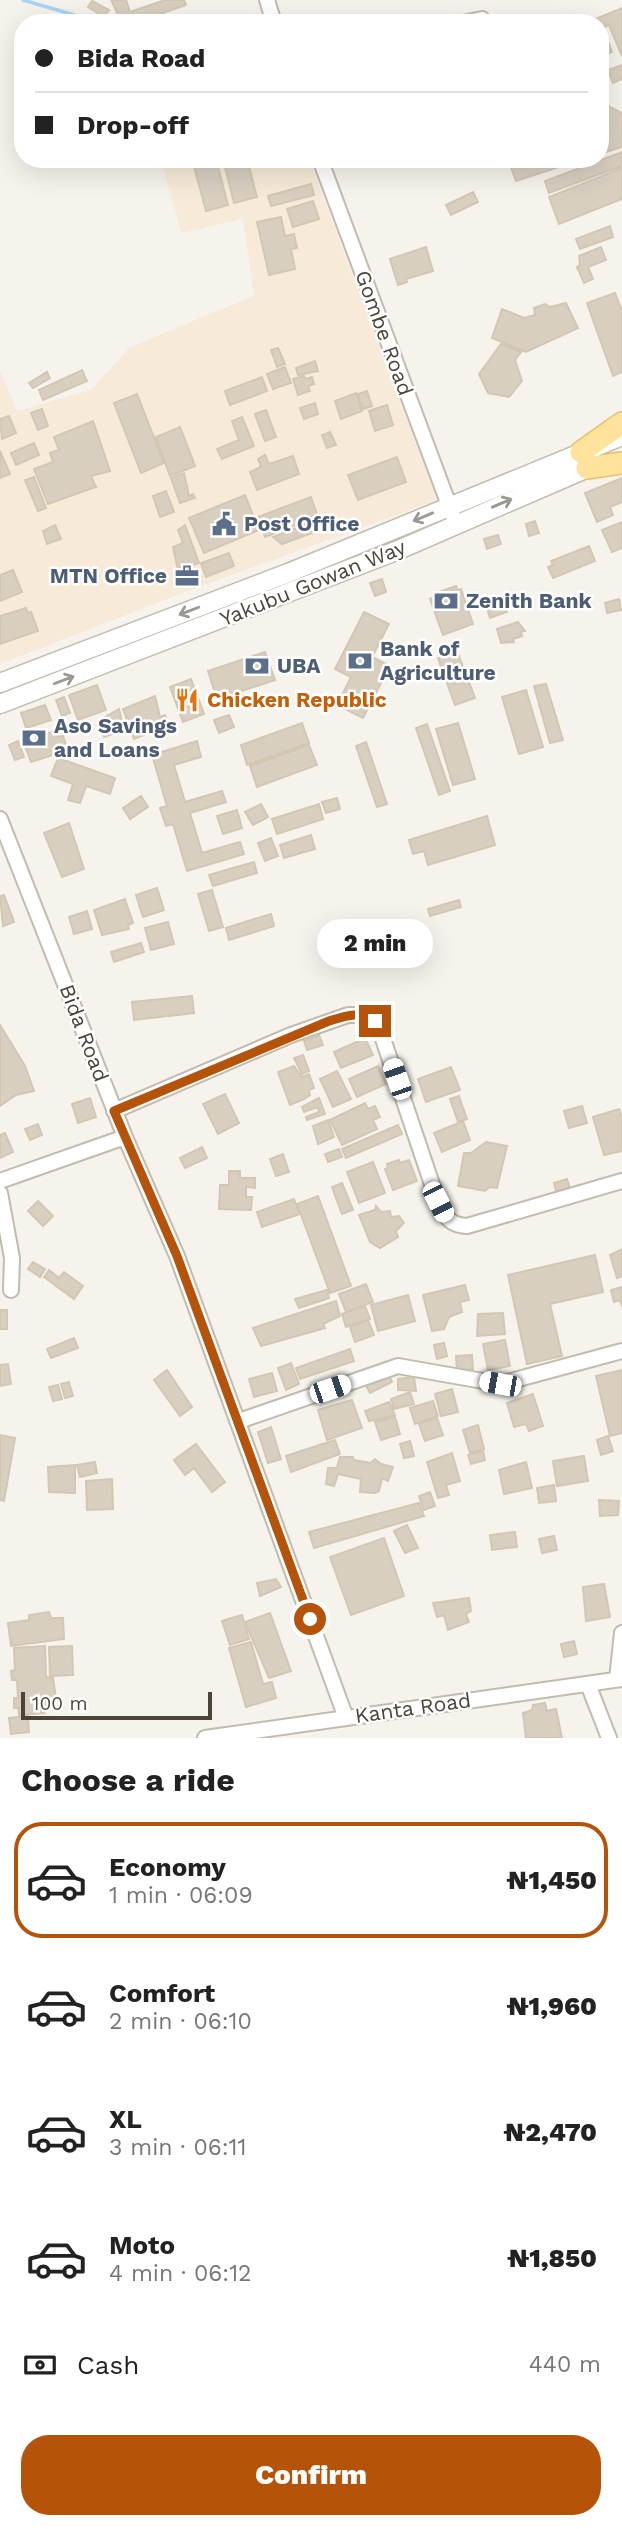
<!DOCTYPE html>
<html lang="en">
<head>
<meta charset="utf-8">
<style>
	body { margin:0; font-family:"Work Sans",sans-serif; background:#f2f2f2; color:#222; height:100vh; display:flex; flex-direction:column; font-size:26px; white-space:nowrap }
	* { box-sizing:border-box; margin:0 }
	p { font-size:23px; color:#767676 }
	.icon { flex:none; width:38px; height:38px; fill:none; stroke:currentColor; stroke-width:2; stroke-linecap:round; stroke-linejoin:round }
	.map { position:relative; height:1738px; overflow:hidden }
	.details { display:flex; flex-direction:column; background:#fff; flex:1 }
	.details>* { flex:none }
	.guide { position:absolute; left:14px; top:14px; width:595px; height:154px; border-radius:28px; box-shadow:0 7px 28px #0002; display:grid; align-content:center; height:154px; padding:0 21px; background:#fff }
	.scale { position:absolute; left:21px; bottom:18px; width:191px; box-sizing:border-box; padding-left:7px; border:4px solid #4b4439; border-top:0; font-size:19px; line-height:24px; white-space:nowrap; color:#4b4439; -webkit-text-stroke:5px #fff; paint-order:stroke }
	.end { position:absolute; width:32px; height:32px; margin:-16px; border:9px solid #b45309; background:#fff; box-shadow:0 0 0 4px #fff }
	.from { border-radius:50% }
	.bubble { position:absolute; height:49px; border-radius:24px; background:#fff; box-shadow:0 7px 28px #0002; font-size:23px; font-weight:800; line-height:49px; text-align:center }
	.car { position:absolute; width:21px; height:42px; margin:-21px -10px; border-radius:9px; box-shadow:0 0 5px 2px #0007; background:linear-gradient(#fff 24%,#345 0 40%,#fff 0 76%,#345 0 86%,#fff 0) }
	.guide b { display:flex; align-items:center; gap:24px; height:66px; font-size:26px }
	.guide b+b { border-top:2px solid #e0e0e0 }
	.guide i { width:18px; height:18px; background:#222 }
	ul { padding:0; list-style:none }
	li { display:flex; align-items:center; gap:21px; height:116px; margin:0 14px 10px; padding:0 7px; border:4px solid transparent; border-radius:28px }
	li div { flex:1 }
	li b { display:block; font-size:26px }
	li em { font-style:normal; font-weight:800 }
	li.active { border-color:#b45309 }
	li>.icon { width:63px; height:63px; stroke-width:1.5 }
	h2 { padding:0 21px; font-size:32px; line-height:84px }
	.pay { display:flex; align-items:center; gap:18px; height:77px; padding:0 21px; font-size:26px }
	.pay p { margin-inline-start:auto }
	.primary-button { display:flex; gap:14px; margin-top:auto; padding:14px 21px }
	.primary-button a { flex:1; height:80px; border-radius:28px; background:#b45309; color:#fff; font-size:28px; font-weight:800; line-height:80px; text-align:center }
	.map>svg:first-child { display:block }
	.commercial { fill:#f7ead8 }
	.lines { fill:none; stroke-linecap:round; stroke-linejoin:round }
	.stream { stroke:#a9d4f2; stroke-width:3.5 }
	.building { fill:#d8cfc1; stroke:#d3c7b4; stroke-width:2 }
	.minor-casing { stroke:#c2bbae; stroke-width:18 }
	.tertiary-casing { stroke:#c2bbae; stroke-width:21 }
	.primary-casing { stroke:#e6c16a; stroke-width:24 }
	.minor { stroke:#fff; stroke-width:14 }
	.tertiary { stroke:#fff; stroke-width:18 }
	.primary { stroke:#ffe39c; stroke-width:21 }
	.oneway { stroke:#9c9892 }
	.route { stroke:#b45309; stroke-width:9 }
	.labels { text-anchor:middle; stroke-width:5; stroke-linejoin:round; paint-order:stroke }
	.street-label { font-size:21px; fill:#4b4439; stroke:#fff }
	.service-label { font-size:21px; font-weight:bold; fill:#4e5e75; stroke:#fff; text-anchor:start }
	.food-label { font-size:21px; font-weight:bold; fill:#c56008; stroke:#fff; text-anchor:start }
</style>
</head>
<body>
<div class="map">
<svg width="622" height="1738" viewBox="0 0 622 1738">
	<rect width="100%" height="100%" fill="#f6f3ec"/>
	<path class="commercial" d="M161,159H309L437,500L190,590L0,664V370L17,411L91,390L130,347L254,296L243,219L181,233Z"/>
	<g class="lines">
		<path class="stream" d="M23,0L102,23"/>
	</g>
	<path class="building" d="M111,0H126L130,12L165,0H184L186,5L134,23H122Z
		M92,1L109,10L104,17L88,7Z
		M622,8V56L609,25L600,29V23H586Z
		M602,41L604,45L609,43L612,52L607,54L608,59L600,62Z
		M622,65V79L613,83L608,70Z
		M604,104L622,113V147L600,154V137L605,135L600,124V105Z
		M622,152V166L549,193L545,181Z
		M192,159H216L228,205L206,211Z
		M223,159H247L257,197L234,203Z
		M508,159L533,160L583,159L516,181Z
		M622,168V199L559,224L549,197Z
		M311,184L314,195L271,206L268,196Z
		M473,192L478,202L451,215L446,205Z
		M313,201L319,219L293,227L287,209Z
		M281,217L285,236L294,234L297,248L291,249L295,269L269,275L257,222Z
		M610,226L613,237L580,249L576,239Z
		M426,247L433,271L406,279L407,282L398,285L390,259Z
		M601,247L606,260L588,267L593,279L584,283L577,267L580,265L579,256Z
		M615,293L622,311V372L613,376L587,303Z
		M566,303L578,328L526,352L492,338L502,309L524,318L535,315L534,308L545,304L550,307Z
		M501,344L521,352L515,360L522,381L509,397L488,393L479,374Z
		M278,348L285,364L277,367L271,350Z
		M315,361L318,371L298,375L296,368Z
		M285,367L291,383L273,389L267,374Z
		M82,370L87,381L43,400L39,390Z
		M47,372L50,378L33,388L29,383Z
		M304,376L305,379L312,377L314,384L308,386L310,391L298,395L293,379Z
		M262,377L267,391L230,405L225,391Z
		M367,391L372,406L363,409L358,394Z
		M356,393L362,411L341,419L335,401Z
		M137,394L164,463L141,473L114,403Z
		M315,403L318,414L304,419L300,408Z
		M387,405L393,425L375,431L369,411Z
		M42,409L48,426L38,430L31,413Z
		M266,410L276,437L265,441L255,414Z
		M9,416L16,433L2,439L0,419Z
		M242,417L254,446L222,459L217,449L239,440L232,421Z
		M93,421L110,471L91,476L96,487L48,504L34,469L53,462L50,453L59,450L54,437Z
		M180,427L195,466L170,476L156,437Z
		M330,432L336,445L327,448L322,435Z
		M34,443L39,455L16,465L11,453Z
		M0,451L10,474L0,478Z
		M265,455L269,464L293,456L299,474L257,490L250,472L261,467L258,459Z
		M397,457L406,482L358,500L348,475Z
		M184,473L189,496L193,494L195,498L180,503L171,478Z
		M34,477L46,508L38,511L25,480Z
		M622,478V502L610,507L613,515L597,522L585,493Z
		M166,491L174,512L160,517L153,496Z
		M245,495L259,530L204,553L189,518Z
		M311,497L318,517L265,537L258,517Z
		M328,516L331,526L282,544L273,537Z
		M535,521L539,533L529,536L526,524Z
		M622,522V548L612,552L602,530Z
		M55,525L61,539L47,544L43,531Z
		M185,525L199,563L178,570L173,547L183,543L178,530Z
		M498,535L501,544L487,549L484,539Z
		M589,546L595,561L553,578L548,567L553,565L551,561Z
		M229,553L234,566L206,577L201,563Z
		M13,570L22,592L0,601V575Z
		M382,579L386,592L375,596L370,583Z
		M456,586L457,590L461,589L473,624L443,635L430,599L434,597L433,594Z
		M503,599L507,612L490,618L486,605Z
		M619,599L621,610L607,613L605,603Z
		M26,608L28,613L31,612L38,631L0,644V616Z
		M364,612L389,624L372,657L390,666L363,718L337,705L351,677L335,669Z
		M518,622L525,631L521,632L522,636L513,639L514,642L501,643L497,629Z
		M457,651L475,698L455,705L438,658Z
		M265,652L275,680L217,699L208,671Z
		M191,679L204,714L183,722L170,687Z
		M546,684L563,740L550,743L534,686Z
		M97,685L106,710L78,720L69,695Z
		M526,690L543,747L519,754L502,697Z
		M155,696L160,717L165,715L169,725L134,739L123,709Z
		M64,697L70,713L62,716L56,700Z
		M45,705L51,720L26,728L21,713Z
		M119,709L124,730L104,737L98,721Z
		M229,715L234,727L219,733L214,720Z
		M302,723L309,743L247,765L241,745Z
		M458,723L475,779L453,785L436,729Z
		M427,724L450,791L439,795L416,728Z
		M56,731L58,737L63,736L68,750L31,762L25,746L38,742L36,737Z
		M18,741L24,757L15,760L9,745Z
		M197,741L201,757L174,765L185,802L222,791L226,802L190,813L202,853L240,842L244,854L187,871L173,824L166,826L160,808L167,806L152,755Z
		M366,742L387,804L377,807L356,746Z
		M309,745L317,765L257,787L250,766Z
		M58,758L115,778L110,794L86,786L80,803L68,800L73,784L51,776Z
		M141,796L148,807L130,819L123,808Z
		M337,798L340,809L326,813L322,802Z
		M261,804L268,817L253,825L245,812Z
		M319,804L323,819L277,834L272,819Z
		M237,810L242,828L223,834L217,816Z
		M487,816L495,845L428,865L424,851L413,854L409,840Z
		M69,823L84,869L62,877L44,833Z
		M311,835L315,849L284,858L280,845Z
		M271,838L278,856L265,861L258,843Z
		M254,862L257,873L213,886L209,875Z
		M157,888L164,910L143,917L136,895Z
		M212,890L223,927L209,931L198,894Z
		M4,895L14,922L3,926L0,896Z
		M125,899L133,923L128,925L129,929L102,935L94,910Z
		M459,900L461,907L430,916L428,909Z
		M87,911L92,929L74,934L69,917Z
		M271,914L274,926L229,940L226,928Z
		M168,922L174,944L151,950L145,928Z
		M141,943L144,952L114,962L111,952Z
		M192,996L194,1013L134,1020L132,1002Z
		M0,1025L25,1066L34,1091L16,1095L0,1106Z
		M319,1035L323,1045L307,1050L304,1041Z
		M365,1038L373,1055L341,1068L334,1052Z
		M303,1055L309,1071L302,1074L294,1058Z
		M294,1066L302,1077L309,1074L314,1088L309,1090L310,1095L304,1099L290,1105L278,1072Z
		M378,1066L386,1084L357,1097L349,1079Z
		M451,1067L460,1090L426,1102L418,1079Z
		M337,1071L351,1099L333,1107L320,1079Z
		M225,1094L239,1123L218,1134L203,1104Z
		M459,1096L467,1119L458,1122L450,1099Z
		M90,1098L96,1117L78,1123L72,1104Z
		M319,1098L325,1114L307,1120L306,1117L319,1112L318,1107L304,1112L302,1107Z
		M365,1103L368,1109L375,1106L380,1117L373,1120L377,1129L342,1145L330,1120Z
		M582,1106L587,1123L569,1128L564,1111Z
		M619,1109L622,1119V1151L604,1155L593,1117Z
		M328,1120L334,1137L318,1144L313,1126Z
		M463,1121L470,1140L442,1152L434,1133Z
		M38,1124L42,1135L30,1140L25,1129Z
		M398,1125L402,1134L346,1158L342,1149Z
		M5,1133L13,1152L0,1158V1135Z
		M486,1142L507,1146L497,1188L490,1187L485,1191L458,1186L464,1153H471Z
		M202,1147L207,1158L185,1168L180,1158Z
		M339,1149L342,1157L328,1162L325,1154Z
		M283,1154L289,1172L276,1176L270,1159Z
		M399,1160L400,1163L409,1160L417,1181L393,1190L385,1169L388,1168L387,1164Z
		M373,1162L385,1193L359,1203L347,1172Z
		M229,1171H240V1178H255V1188L246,1187V1197H252L251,1210L219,1209L220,1185H229Z
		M567,1179L571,1191L557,1195L554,1183Z
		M342,1183L353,1210L342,1214L332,1187Z
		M318,1196L351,1286L330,1293L297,1204Z
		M294,1199L300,1214L262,1227L257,1212Z
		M38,1201L53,1216L43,1226L28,1211Z
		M376,1206L381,1212L390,1211L391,1217L399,1216L404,1223L396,1231L398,1237L380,1248L370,1242L359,1215L375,1210Z
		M622,1249V1276L617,1278L610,1255Z
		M595,1255L603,1292L550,1304L562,1356L527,1364L508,1275Z
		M33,1262L45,1269L40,1277L28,1269Z
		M49,1270L59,1278L64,1272L83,1286L74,1299L44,1277Z
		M366,1284L373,1302L346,1312L339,1294Z
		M465,1285L469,1300L460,1302L462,1312L449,1317L444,1329L432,1331L423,1295Z
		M622,1287V1307L620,1300L614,1302L611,1290Z
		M327,1290L329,1298L299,1308L295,1299Z
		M408,1295L415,1321L378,1331L371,1305Z
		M336,1301L340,1316L323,1324L325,1328L261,1346L253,1328Z
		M365,1306L370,1319L346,1327L342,1314Z
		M0,1310H7V1329H0Z
		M503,1313L505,1334L477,1336L478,1314Z
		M368,1320L374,1335L355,1342L350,1327Z
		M74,1338L78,1348L51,1358L47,1349Z
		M505,1340L510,1366L488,1370L483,1344Z
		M444,1343L447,1356L437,1359L434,1345Z
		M350,1349L354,1361L300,1379L296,1368Z
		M472,1355L473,1369L457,1370L456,1356Z
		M291,1363L299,1384L286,1390L278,1368Z
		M8,1364L11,1384L0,1386V1365Z
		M167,1370L192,1407L180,1416L154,1380Z
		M622,1370V1433L610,1436L596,1376Z
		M272,1373L277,1391L254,1397L249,1379Z
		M389,1375L392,1382L370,1393L366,1386Z
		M414,1377L416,1391L398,1390V1379Z
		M69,1382L73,1396L65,1398L61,1384Z
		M58,1385L62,1399L53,1401L49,1387Z
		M452,1389L458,1412L441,1416L435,1394Z
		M410,1392L414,1404L394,1409L391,1399Z
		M533,1394L543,1426L529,1431L526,1424L514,1427L507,1403Z
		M352,1400L362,1428L327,1440L318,1410Z
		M433,1401L438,1416L415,1424L410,1408Z
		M389,1402L395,1415L369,1421L365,1411Z
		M395,1417L400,1434L381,1440L375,1422Z
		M437,1418L443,1435L425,1441L419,1424Z
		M478,1425L484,1449L470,1453L463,1430Z
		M271,1427L281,1459L268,1463L258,1432Z
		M0,1435L15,1438L4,1501L0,1500Z
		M608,1436L613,1451L601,1455L597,1440Z
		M335,1440L340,1454L291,1472L286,1456Z
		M410,1441L414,1456L404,1458L400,1444Z
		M196,1444L225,1482L212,1492L194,1468L185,1475L174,1460Z
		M483,1451L485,1460L471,1464L468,1455Z
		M452,1453L460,1481L446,1485L449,1495L438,1498L427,1462Z
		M584,1456L588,1481L557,1486L553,1461Z
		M340,1457H353L354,1460L371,1463L375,1459L381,1464L393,1467L388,1481L382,1478L379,1491L375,1493L360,1492L361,1479L338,1474L334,1486L326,1484L328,1468H337Z
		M95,1462L97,1473L80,1477L77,1465Z
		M526,1462L532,1488L504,1494L499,1470Z
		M75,1465V1493L49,1492L48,1467Z
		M112,1479L113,1509L87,1510L86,1481Z
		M554,1485L556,1501L539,1503L537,1488Z
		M430,1492L435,1506L424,1510L419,1496Z
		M599,1500L619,1501L618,1515L600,1516Z
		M419,1503L424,1516L314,1548L309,1532Z
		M407,1525L418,1548L405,1553L394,1531Z
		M515,1532L517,1547L492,1550L490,1535Z
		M554,1536L557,1550L542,1553L539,1539Z
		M384,1538L404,1596L351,1615L330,1557Z
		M276,1579L281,1587L260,1596L257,1583Z
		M604,1584L610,1617L586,1621L583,1587Z
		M469,1598L471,1611L466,1614L469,1622L448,1630L444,1615L437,1617L433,1603Z
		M49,1612L51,1618H63L64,1639L11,1646L8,1623L29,1620V1615Z
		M270,1613L291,1671L269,1678L245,1622Z
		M242,1615L249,1639L230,1645L222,1621Z
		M574,1641L577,1654L564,1657L561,1644Z
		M251,1642L263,1684L272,1682L276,1698L246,1707L229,1648Z
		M45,1646L46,1677L53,1678L56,1698L45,1699V1713L19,1715L18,1708H14V1698H18L17,1680H12L11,1671L15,1670L14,1648Z
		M72,1646L73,1675L50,1676L49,1647Z
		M545,1703L547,1711L556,1709L562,1738H526L523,1713L532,1710L533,1705Z
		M28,1716L29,1732L11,1734L9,1718Z"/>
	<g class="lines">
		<g class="minor-casing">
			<path id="minor" d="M267,0L274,23
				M463,23L482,19
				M320,159L453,516
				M0,819L125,1137L177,1256L346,1718
				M114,1111L291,1035L348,1015H367L380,1030L438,1202C446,1217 449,1225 467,1226L622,1181
				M0,1181L125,1137
				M0,1193L12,1258L11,1290
				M239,1421L398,1366L500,1384L622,1351
				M617,1679L622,1633
				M588,1684L609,1738
				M205,1738L622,1679"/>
		</g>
		<g class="tertiary-casing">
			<path id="tertiary" d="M0,683L288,573L622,436
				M0,704L396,551L597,464"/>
		</g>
		<g class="primary-casing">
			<path id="primary" d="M581,452L622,423
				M587,468L622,463"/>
		</g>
		<use href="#minor" class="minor"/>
		<use href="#tertiary" class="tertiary"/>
		<use href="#primary" class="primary"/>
	</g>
	<defs><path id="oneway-shaft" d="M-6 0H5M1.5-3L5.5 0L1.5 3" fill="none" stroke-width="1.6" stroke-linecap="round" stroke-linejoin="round" transform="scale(1.75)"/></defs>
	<g class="oneway">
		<use href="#oneway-shaft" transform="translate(502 503) rotate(-23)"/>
		<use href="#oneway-shaft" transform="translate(423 517) rotate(157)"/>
		<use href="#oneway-shaft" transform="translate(189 611) rotate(159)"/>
		<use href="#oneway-shaft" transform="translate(64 680) rotate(-21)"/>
	</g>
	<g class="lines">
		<path class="route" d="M310,1619L177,1256L114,1111L329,1021C345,1016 361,1010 375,1021"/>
	</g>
	<defs>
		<g id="civic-bare" transform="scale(1.89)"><path d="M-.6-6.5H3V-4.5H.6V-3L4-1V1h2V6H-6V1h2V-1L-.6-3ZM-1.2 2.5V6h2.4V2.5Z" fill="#5c6f8a" stroke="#fff" stroke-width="2.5" paint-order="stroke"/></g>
		<g id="office-bare" transform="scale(1.89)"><path d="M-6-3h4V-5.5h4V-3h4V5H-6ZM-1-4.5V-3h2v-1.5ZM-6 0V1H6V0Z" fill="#5c6f8a" stroke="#fff" stroke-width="2.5" paint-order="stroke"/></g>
		<g id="bank-bare" transform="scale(1.89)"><path d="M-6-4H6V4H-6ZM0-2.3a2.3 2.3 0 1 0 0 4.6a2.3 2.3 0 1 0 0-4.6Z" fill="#5c6f8a" stroke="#fff" stroke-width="2.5" paint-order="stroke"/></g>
		<g id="restaurant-bare" transform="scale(1.89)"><path d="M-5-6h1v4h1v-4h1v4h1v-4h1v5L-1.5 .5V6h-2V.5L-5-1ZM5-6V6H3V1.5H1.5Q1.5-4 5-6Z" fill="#e8710a" stroke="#fff" stroke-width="2.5" paint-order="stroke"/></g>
	</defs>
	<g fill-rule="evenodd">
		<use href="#civic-bare" x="224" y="524"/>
		<use href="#office-bare" x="187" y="576"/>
		<use href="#bank-bare" x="446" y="601"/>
		<use href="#bank-bare" x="360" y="661"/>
		<use href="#bank-bare" x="257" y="666"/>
		<use href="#restaurant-bare" x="187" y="700"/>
		<use href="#bank-bare" x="34" y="738"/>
	</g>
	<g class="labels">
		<g class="street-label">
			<text transform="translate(384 333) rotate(70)" y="7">Gombe Road</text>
			<text transform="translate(313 583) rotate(-22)" y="7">Yakubu Gowan Way</text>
			<text transform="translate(84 1033) rotate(69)" y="7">Bida Road</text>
			<text transform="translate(413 1708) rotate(-8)" y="7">Kanta Road</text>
		</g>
		<g class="service-label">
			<text x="244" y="531">Post Office</text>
			<text x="167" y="583" text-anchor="end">MTN Office</text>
			<text x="466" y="608">Zenith Bank</text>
			<text x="380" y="656">Bank of<tspan x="380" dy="24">Agriculture</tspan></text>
			<text x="277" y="673">UBA</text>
			<text x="54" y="733">Aso Savings<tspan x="54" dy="24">and Loans</tspan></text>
		</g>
		<g class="food-label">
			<text x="207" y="707">Chicken Republic</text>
		</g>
	</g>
</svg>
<div class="scale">100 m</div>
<i class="end from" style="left:310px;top:1619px"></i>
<i class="end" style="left:375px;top:1021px"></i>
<div class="bubble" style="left:317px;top:919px;width:116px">2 min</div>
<i class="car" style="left:397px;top:1079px;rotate:341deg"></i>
<i class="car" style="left:438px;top:1202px;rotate:153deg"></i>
<i class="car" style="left:500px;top:1384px;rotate:280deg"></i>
<i class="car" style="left:330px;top:1389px;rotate:71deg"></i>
<div class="guide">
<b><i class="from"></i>Bida Road</b>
<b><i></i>Drop-off</b>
</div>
</div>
<section class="details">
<h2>Choose a ride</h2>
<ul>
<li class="active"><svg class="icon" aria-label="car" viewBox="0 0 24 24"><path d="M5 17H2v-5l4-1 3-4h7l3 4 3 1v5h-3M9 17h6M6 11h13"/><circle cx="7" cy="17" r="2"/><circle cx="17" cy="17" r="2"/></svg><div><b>Economy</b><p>1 min · 06:09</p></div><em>₦1,450</em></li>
<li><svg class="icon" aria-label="car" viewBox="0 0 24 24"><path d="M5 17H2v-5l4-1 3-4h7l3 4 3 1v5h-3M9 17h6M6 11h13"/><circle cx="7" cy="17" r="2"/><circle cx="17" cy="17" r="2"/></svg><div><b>Comfort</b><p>2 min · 06:10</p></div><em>₦1,960</em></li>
<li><svg class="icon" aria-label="car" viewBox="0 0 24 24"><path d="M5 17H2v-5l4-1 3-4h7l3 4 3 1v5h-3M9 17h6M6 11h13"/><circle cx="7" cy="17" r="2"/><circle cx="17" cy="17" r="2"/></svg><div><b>XL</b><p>3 min · 06:11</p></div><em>₦2,470</em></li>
<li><svg class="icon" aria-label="car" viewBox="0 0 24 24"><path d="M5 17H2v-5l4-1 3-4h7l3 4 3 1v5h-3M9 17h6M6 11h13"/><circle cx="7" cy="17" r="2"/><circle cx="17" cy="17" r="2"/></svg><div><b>Moto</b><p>4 min · 06:12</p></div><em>₦1,850</em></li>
</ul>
<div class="pay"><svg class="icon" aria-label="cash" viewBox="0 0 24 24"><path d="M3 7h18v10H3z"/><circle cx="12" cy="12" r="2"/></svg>Cash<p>440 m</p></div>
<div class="primary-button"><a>Confirm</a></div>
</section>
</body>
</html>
